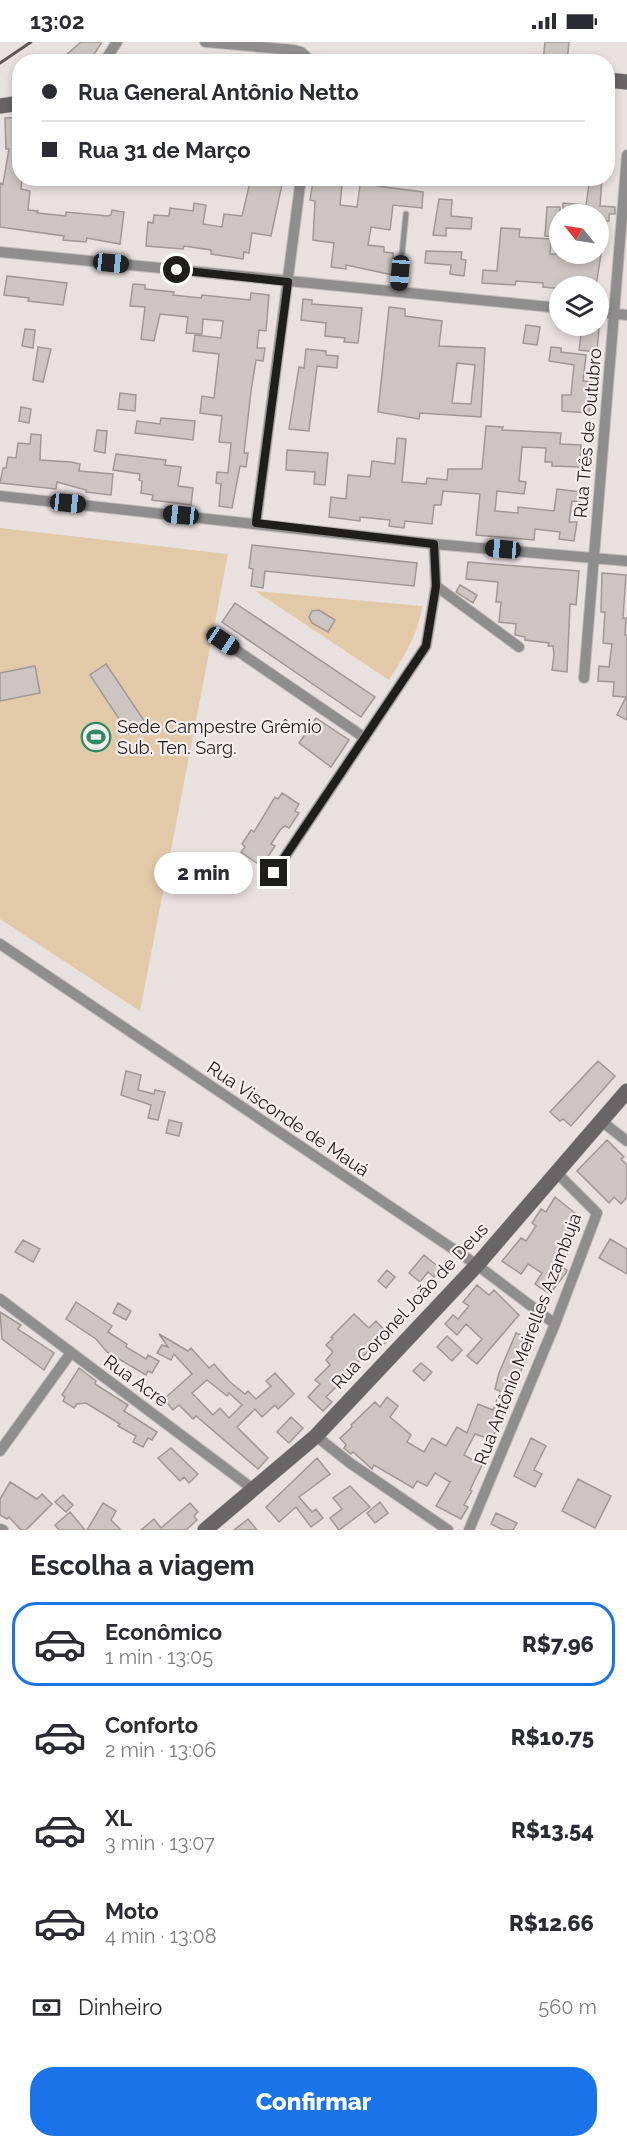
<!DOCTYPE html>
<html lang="pt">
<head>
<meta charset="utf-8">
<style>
	body { margin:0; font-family:Raleway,sans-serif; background:#f2f2f3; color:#2b2b33; height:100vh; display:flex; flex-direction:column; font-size:22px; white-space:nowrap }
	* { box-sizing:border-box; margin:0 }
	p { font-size:20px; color:#7c7c81 }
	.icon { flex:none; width:33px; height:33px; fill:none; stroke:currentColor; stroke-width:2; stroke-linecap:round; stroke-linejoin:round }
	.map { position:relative; height:1488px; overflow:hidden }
	.panel { display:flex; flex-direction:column; background:#fff; flex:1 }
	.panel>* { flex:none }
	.banner { position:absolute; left:12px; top:12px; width:603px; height:132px; border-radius:24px; box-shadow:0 3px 9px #0003; display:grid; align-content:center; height:132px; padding:0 30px; background:#fff }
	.needle { width:39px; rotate:300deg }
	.buttons { position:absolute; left:549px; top:162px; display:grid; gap:12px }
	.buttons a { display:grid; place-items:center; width:60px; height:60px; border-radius:50%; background:#fff; box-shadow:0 3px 9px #0003; font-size:30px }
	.end { position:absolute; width:27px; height:27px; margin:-14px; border:8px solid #201d1d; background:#fff; box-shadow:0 0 0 3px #fff }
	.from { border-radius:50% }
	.bubble { position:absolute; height:42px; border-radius:21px; background:#fff; box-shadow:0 3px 9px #0003; font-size:20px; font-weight:800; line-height:42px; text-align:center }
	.car { position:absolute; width:18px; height:36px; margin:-18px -9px; border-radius:8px; box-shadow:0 0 4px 2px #0007; background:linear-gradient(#222 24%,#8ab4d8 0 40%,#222 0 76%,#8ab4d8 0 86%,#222 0) }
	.banner b { display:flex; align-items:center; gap:21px; height:57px; font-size:22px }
	.banner b+b { border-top:2px solid #e1e1e2 }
	.banner i { width:15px; height:15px; background:#2b2b33 }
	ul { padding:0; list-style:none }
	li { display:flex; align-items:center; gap:18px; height:84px; margin:0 12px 9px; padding:0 18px; border:3px solid transparent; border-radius:24px }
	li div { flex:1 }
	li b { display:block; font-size:22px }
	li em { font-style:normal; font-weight:800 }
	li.current { border-color:#1a73e8 }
	li>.icon { width:54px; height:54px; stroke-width:1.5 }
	h2 { padding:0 30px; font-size:27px; line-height:72px }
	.pay { display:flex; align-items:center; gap:15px; height:66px; padding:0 30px; font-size:22px }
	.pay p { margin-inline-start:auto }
	.cta { display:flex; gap:12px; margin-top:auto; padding:12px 30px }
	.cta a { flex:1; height:69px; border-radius:24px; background:#1a73e8; color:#fff; font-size:24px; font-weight:800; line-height:69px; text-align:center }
	.status { display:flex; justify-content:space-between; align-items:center; height:42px; padding:0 30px; background:#fff; direction:ltr }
	.status svg { height:16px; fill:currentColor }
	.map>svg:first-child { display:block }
	.green { fill:#e2c9a8 }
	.building { fill:#cdc5c2; stroke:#a09895; stroke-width:1.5; fill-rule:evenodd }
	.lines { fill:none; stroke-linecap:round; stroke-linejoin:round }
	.lane-casing { stroke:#c5bdbd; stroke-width:7 }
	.street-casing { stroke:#c5bdbd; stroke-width:12 }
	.secondary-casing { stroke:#c5bdbd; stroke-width:16 }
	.lane { stroke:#908d8e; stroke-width:5 }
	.street { stroke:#908d8e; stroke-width:10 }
	.secondary { stroke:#696466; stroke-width:15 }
	.rail { stroke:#5d5858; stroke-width:3 }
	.route { stroke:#201d1d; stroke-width:8 }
	.labels { text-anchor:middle; stroke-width:4.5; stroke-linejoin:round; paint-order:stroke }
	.street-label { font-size:18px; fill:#201d1d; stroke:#f6eded }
	.poi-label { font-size:18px; fill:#201d1d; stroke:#f6eded; text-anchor:start }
</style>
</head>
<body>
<div class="status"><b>13:02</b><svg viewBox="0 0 49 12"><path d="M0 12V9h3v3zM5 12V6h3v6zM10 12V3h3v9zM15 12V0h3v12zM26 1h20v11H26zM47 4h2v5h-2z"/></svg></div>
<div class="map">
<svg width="627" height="1488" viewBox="0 0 627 1488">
	<rect width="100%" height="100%" fill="#e9e0e0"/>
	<path class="green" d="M0,486L228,512L140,969L0,877Z
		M255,549L422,564C418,593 404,614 389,638Z"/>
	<path class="building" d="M81,0H102L91,17L88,15L82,20H58Z
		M545,0H569L567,20H543Z
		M5,76H20V136H22L21,147L30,149L28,168L38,169L37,171L66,174V170L108,174L111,173L112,168L124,170L120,202L87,196L86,200L63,198L64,194L0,185V141L3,142L9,107H6Z
		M251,136L283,138L271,194L252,191L249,211L244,210L243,217L211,212V208L184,204L183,207L146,204L148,180L153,181L154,173L169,174L170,166L193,169L194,161L206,163L203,182L222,185L224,172L242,174Z
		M317,136H340L339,142L342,143L340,163L357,165L361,136H378L377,144L423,150L422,166L393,163L390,188L371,185L368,203L384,205V210L393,211V233L346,223V227L331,225L334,201L313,198L315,159L310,158L313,139L317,140Z
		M590,136H602L600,164L615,165V172H609V179H598V172H563V161L586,163Z
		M439,157L452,158L451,174L472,176L471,187L446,186V194L433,193Z
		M547,165H560V195L545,194Z
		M501,186L520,187L519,195L551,197L550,212H601L596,244L553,246L543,245V241L516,239L515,243L482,241L483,228L497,229Z
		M426,209L462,210L461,217L466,218L464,234L450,232L451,223L425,221Z
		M7,234L67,241L63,263L28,259L29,256L4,253Z
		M133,242L145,243V247L174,250L173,253L201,256L202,253L250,258L251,251L269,253L266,289L259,288L257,306H265L263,319L256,318L251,349L244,411H248L246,425L240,424L232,466L219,464L221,442L216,441L217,430L228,431L231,401L219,400L222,374L200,371L202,354L214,356L219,312L193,309L195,293L221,296L223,279L203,277L202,292L186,291L188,275L160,272L154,299L141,297L145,265L130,264Z
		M303,257L312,258V262L362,266L358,301L344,300L345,296L325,294L326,281L301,278Z
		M389,265L405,267V274L442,279L439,304L485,306L481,375L420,371L419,377L378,370ZM457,321L475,323L471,362L452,361Z
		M526,283L540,285L537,303L523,301Z
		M582,285L599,286L597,310L579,308Z
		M25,287L35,288L33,306L22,304Z
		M38,305L51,307L43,340L33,338Z
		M551,305L561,306V310L586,313L583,339L592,340L589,371L562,369V353H571L574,323L549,319Z
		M306,307L326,309V313L338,314L337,326L317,324L309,389L289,387L299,325L304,326Z
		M120,351L136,353L135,369L118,367Z
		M21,365L31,367L29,381L19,379Z
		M161,376L195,379L193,398L135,391L137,379L160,382Z
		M486,384L503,385L502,388L561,391L560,402L581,403L580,425L552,424V420H545L546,406L522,405L519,439L526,440L524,452L497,449L495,469L518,471V465L554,469L557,447L581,450L580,460L572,459L569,480H577L574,499L559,497L560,490L535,487L534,498L476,493L480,452L443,449L441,463H434L432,482L405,479L404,486L389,484L390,478L360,475V479L329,475L331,455L346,457L348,433L370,435L372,419L395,422L397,396L406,397L402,440L426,442L427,436L447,438L448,427H482Z
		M97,388L107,389L105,411L94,409Z
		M31,392L41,393L40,418L71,420L80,422L79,429L113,432L111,453L86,450V448L57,440L56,447L0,441L3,426H6L8,415L16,416L18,401L30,402Z
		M287,408L328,411L325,443L314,442L315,430L286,428Z
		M116,412L166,418L165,423L181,425L178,444L193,446L191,463L152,458L153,453L141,451L142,439L139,438L140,432L113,428Z
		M252,503L417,521L414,544L265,529L263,546L251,544L253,527L249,526Z
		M468,520L579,529L576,563L570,562L567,630L552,628L554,613L553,604H548L549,601L525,598V595L515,593L516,582L499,580L501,560H496L498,540L466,537Z
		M602,531L626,533L623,576H626L625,593H627V678L617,673L626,655L613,654L614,640L598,639L599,624L609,625L612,602L603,601L605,570H601Z
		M460,543L477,553L473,561L456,550Z
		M235,561L375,655L361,675L222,580Z
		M319,568L335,578L328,590L312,581L309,575L312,569Z
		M106,622L145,680L129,692L90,633Z
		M35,624L40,651L0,659V631Z
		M316,676L349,698L331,725L299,701L306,691L303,689L308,680L312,682Z
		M282,751L299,762L295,769L299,771L289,786L285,784L280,788L271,802L275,804L265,819L262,816L258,822L241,810L245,805L242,802L251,788L254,790L275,755L278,757Z
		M598,1019L615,1034L571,1084L563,1077L560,1079L550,1070Z
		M126,1029L141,1033L138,1048L154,1052L155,1048L165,1050L158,1078L148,1076L151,1063L121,1053Z
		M169,1078L182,1081L179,1094L166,1091Z
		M607,1098L624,1115L621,1117L627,1123V1155L621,1162L614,1155L609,1161L577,1129Z
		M555,1155L581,1176L564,1207L569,1210L560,1223L567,1228L566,1231L550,1252L535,1242L542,1231L528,1222L521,1232L502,1219L521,1196L526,1199L536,1184L532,1181L541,1167L546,1170Z
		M610,1197L627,1207V1232L599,1216Z
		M23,1198L40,1207L33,1220L15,1210Z
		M424,1213L441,1227L434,1235L428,1230L420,1240L409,1231Z
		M387,1228L395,1235L386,1246L378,1239Z
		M477,1243L489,1253L494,1248L519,1273L477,1322L467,1314L482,1297L466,1282L457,1293L445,1282L453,1273L458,1277L469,1264L463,1260Z
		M76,1260L112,1284L108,1290L127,1302L126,1305L146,1317L148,1313L159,1319L152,1331L148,1329L146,1333L107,1310L96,1297L66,1277Z
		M118,1261L131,1269L126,1278L113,1271Z
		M0,1270L21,1283L18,1287L54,1311L44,1328L2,1297Z
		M354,1272L369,1286L376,1279L391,1295L378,1308L374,1303L354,1324L359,1328L347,1340L344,1337L326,1355L332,1360L323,1369L308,1355L320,1342L315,1338L330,1323L326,1318L333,1310L326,1303L333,1296L331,1295Z
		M516,1291L532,1297L529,1310L492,1398L475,1392L464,1413L482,1423L470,1448L472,1449L464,1463L468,1465L461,1477L436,1464L450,1440L435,1431L427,1444L417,1439L413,1446L374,1423L372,1427L353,1410L351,1412L344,1406L346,1403L340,1396L352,1385L351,1383L375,1360L380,1365L387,1355L398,1364L390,1375L411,1393L407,1400L424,1410L432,1396L446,1404L457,1385L467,1391L478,1362L493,1368L500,1349L495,1347L499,1331Z
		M159,1292L188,1309L191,1306L209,1326L214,1322L230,1340L245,1352L248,1349L256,1357L271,1344L266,1339L275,1331L294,1352L278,1367L275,1363L262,1375L255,1367L237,1385L268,1416L258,1427L196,1374L193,1377L179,1363L173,1368L164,1357L192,1332L174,1312L171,1318L157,1311L162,1303L168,1305ZM207,1338L227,1354L229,1351L242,1363L229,1376L220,1366L213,1373L192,1351Z
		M447,1294L462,1308L452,1319L437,1305Z
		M421,1321L432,1330L424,1339L413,1329Z
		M79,1326L96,1339L95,1342L128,1363L124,1369L157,1390L152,1398L148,1396L143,1405L133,1400L136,1394L118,1384L120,1382L86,1361L77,1362L74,1366L63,1359L65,1355L62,1353Z
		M291,1375L303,1386L289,1401L277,1390Z
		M531,1396L546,1404L534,1428L542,1432L535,1445L514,1434Z
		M171,1406L198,1432L189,1441L184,1435L180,1439L158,1416Z
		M317,1416L330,1432L299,1455L312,1470L316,1467L323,1476L311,1485L296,1465L279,1480L266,1465Z
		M578,1437L611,1454L595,1486L562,1469Z
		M10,1440L37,1457L42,1452L52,1462L26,1488H21L9,1475L7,1477L0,1473V1457Z
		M350,1444L370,1465L339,1488L330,1476L342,1467L333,1456Z
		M63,1453L73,1463L66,1470L55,1460Z
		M380,1460L388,1471L375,1481L367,1471Z
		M103,1461L116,1469L111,1478L121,1488H87Z
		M190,1461L198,1470L194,1474L197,1478L186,1488H141L154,1477L161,1486Z
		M70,1470L85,1488H59L55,1483Z
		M496,1471L517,1481L513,1488H503L491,1482Z
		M248,1477L257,1488H234Z"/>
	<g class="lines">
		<g class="lane-casing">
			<path id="lane" d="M398,251L406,172"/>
		</g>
		<g class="street-casing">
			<path id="street" d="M205,0L294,8L301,10L312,20
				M104,20L117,0
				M0,210L560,266
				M598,270L627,273
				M0,454L434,502L627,519
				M256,481L301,136
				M436,544L519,605
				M223,599L365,696
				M584,636L627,113
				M274,831L426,604L436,544L434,502
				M0,902L477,1223L555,1282
				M600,1078L627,1099
				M0,1257L253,1447
				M316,1394L350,1421L448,1488
				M0,1409L70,1312
				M0,1487L3,1488
				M469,1488L555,1282L597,1171L556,1130"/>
		</g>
		<g class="secondary-casing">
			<path id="secondary" d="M608,38L627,40
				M0,64L20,61
				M205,1488L316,1394L477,1223L627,1049"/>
		</g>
		<use href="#lane" class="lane"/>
		<use href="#street" class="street"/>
		<use href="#secondary" class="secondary"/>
		<path class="rail" d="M0,21L31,0"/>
	</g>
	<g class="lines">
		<path class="route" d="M177,228L288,240L256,481L434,502L436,544L426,604L274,831"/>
	</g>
	<defs>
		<g id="stadium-ring" transform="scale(1.5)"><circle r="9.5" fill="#f6eded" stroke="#2d8b63" stroke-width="1.5"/><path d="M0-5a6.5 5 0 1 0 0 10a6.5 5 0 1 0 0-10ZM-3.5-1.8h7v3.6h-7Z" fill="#2d8b63"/></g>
	</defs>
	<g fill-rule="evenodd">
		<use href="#stadium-ring" x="96" y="695"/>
	</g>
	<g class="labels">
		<g class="street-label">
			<text transform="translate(588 391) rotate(-85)" y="6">Rua Três de Outubro</text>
			<text transform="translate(288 1077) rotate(34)" y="6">Rua Visconde de Mauá</text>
			<text transform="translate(410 1264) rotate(-47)" y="6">Rua Coronel João de Deus</text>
			<text transform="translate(528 1297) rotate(-69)" y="6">Rua Antônio Meirelles Azambuja</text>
			<text transform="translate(136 1339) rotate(36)" y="6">Rua Acre</text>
		</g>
		<g class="poi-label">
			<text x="117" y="691">Sede Campestre Grêmio<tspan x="117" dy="21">Sub. Ten. Sarg.</tspan></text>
		</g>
	</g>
</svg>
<div class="buttons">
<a><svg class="needle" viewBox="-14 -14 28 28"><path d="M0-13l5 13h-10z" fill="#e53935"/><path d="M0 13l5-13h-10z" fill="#7c7c81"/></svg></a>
<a><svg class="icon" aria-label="layers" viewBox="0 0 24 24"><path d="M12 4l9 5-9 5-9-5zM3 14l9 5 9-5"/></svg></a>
</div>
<i class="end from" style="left:177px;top:228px"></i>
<i class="end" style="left:274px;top:831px"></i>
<div class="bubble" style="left:154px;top:810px;width:99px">2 min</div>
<i class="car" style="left:111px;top:221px;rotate:96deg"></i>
<i class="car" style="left:400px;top:231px;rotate:185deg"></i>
<i class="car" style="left:68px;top:461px;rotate:96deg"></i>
<i class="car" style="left:181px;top:473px;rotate:276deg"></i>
<i class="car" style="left:503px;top:507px;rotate:275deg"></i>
<i class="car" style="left:223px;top:599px;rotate:124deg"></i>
<div class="banner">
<b><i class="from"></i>Rua General Antônio Netto</b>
<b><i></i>Rua 31 de Março</b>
</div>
</div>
<section class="panel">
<h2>Escolha a viagem</h2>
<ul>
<li class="current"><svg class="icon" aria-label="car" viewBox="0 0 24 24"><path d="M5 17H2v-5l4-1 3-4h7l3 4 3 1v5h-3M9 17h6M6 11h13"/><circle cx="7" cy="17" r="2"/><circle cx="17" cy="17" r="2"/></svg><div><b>Econômico</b><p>1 min · 13:05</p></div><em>R$7.96</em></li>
<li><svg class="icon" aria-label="car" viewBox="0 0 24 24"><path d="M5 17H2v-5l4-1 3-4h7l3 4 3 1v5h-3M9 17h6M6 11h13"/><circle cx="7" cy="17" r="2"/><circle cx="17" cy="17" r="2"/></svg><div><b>Conforto</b><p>2 min · 13:06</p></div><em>R$10.75</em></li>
<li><svg class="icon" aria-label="car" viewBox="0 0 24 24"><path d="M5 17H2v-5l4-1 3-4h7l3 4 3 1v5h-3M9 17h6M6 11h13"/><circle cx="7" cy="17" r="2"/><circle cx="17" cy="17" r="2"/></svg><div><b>XL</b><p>3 min · 13:07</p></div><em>R$13.54</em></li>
<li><svg class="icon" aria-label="car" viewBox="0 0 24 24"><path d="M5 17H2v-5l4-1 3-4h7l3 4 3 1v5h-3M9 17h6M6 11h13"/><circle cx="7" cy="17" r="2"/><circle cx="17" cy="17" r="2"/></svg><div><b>Moto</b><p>4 min · 13:08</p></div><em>R$12.66</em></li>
</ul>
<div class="pay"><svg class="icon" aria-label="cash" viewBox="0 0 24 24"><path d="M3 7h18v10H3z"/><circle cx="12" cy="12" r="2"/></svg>Dinheiro<p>560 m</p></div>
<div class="cta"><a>Confirmar</a></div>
</section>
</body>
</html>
